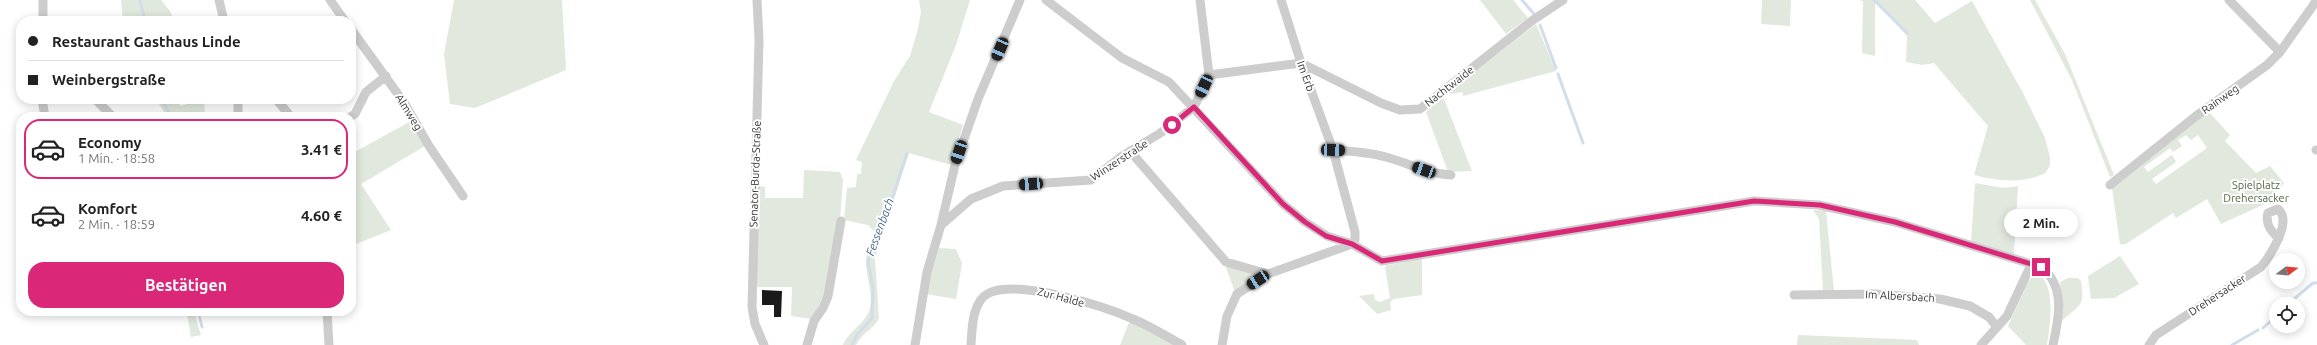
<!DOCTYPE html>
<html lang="de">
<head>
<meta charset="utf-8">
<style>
	body { margin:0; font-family:Ubuntu,sans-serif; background:#f2f2f2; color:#222; height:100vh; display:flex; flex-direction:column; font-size:15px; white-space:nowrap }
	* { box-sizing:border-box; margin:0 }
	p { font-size:13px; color:#767676 }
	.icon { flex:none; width:22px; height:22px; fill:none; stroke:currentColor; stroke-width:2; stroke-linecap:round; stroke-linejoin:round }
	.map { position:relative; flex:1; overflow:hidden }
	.details { position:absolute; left:16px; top:112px; width:340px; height:204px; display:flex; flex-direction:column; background:#fff; border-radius:16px; box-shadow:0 2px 10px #0003 }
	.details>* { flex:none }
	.hud { position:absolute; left:16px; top:16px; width:340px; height:88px; border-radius:16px; box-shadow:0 2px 10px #0003; display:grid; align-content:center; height:88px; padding:0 12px; background:#fff }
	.needle { width:26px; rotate:74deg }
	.tools { position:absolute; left:2269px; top:253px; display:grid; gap:8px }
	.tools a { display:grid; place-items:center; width:36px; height:36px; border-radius:50%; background:#fff; box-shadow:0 2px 10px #0003; font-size:20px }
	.end { position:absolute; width:18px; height:18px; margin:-9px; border:5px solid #db2777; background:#fff; box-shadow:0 0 0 2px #fff }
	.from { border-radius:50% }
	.bubble { position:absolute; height:28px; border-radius:14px; background:#fff; box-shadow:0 2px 10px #0003; font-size:13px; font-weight:700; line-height:28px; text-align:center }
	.car { position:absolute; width:12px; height:24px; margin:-12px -6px; border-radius:5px; box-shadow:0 0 3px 1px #0007; background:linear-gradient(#222 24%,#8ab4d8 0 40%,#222 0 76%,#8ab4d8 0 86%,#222 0) }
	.hud b { display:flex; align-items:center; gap:14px; height:38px; font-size:15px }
	.hud b+b { border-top:1px solid #e0e0e0 }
	.hud i { width:10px; height:10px; background:#222 }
	ul { padding:7px 0 0; list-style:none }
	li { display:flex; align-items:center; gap:12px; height:60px; margin:0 8px 6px; padding:0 4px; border:2px solid transparent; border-radius:16px }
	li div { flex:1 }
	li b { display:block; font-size:15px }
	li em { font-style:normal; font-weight:700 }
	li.current { border-color:#db2777 }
	li>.icon { width:36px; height:36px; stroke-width:1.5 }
	.cta { display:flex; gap:8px; margin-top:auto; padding:8px 12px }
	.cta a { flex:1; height:46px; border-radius:16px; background:#db2777; color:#fff; font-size:16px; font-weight:700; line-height:46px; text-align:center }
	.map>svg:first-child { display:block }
	.green { fill:#e1e8dd; fill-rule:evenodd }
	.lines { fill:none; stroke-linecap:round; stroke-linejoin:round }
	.stream { stroke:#d2ddeb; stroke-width:3 }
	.building { fill:#1a1a1a }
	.minor { stroke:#cdcdcd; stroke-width:9 }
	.route { stroke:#db2777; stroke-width:5 }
	.labels { text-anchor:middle; stroke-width:4; stroke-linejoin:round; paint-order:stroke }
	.street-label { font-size:11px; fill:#333; stroke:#fff }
	.park-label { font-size:11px; fill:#506b44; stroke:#fff }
	.water-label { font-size:12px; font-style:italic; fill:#48688e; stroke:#fff }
</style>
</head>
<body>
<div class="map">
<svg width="2317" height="345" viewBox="0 0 2317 345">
	<rect width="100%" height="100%" fill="#fff"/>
	<path class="green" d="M121,0H161L170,11L174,21H123Z
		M454,0H562L566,70L475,108L450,104L444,54Z
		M919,0H970L956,45L929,112L963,125L951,165L909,153L875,258L879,319C872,330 862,333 856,345H843C849,330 866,324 870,308C873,293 867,279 866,265C865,254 871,242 875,232L868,225L844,220L847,188L856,187L857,174H861L862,162L856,160L894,81L910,56L918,29L921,12Z
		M1480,0H1513L1528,18L1506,34Z
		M1762,0H1791L1790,26L1761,24Z
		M1858,0H1915L1935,23L1972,1L2023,93L2045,138L2050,157V166L2045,173C2024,184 1996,181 1974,175L1988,126L1934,63L1922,65L1906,62L1907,36L1875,0V56L1862,53L1863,1Z
		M2030,0H2035L2065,54L2114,175L2110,177L2072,80Z
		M1536,24L1556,71L1463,96V92L1450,94L1449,91Z
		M156,99H174L181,106L204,99L205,117H167Z
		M1439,99H1444L1472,171L1448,172L1426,112Z
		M2208,111L2230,135L2225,141L2256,173L2270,166L2284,183L2267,203L2221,224L2207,199L2176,218L2173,213L2126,244H2120L2112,188ZM2186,135L2191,140L2198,135L2207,148L2156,184L2152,179L2176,162L2172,155L2148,172L2144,167L2170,148L2173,152L2182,146L2178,140Z
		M413,120L425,146L361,184L391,230L351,246V154Z
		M804,170L840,172L843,180L840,220L827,289L812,319L791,316L792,287H754L759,186L765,187V198H803Z
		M1975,183L2003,188L2018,186L2014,254L1971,242Z
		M1813,210L1826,211L1834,291H1823L1819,219Z
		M939,248L956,249L962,263L956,299L926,294L929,278Z
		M2120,256L2139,284L2114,298L2091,299L2088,276Z
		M1422,258V295L1393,299L1390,303L1391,310L1377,314L1359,296L1374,294L1375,300L1380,302L1390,298L1385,266Z
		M1225,265L1254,273L1256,279L1235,292Z
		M2036,272C2057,283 2050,326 2047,345H2026L2008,326L2028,282Z
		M2068,278H2078L2081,281C2085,307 2080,304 2062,321L2060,282Z
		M184,311H194L201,335L191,337L187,314Z
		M1130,320L1176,345H1120Z
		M1798,335L1917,340L1919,345H1797Z"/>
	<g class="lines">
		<path class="stream" d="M140,0L145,21
			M1522,0L1534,14
			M1874,0L1907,33
			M1540,25L1556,68
			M1558,74L1583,143
			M162,99L171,117
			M2288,304L2313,283H2317
			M198,311L202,327
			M2263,328L2276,316
			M852,345L857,335L872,318L873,289L868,261L888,211L907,153
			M2232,345L2258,330"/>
	</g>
	<path class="building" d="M762,290L782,291L781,317H774V305H762Z"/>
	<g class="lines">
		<path class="minor" d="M219,0L224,21
			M330,0L345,21
			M757,0L759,40L752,307L755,324L764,345
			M1046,0L1122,58L1169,82L1283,204L1305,222L1327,236L1352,244L1382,261L1754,201L1819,205L1895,222L2041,267C2066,286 2059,318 2053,345
			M2229,0L2280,52
			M43,21V0
			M351,29L405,104L429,146L463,196
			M1209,75L1301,63L1381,103L1400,110L1420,109L1533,20L1563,0
			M42,99L45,117
			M95,99L113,117
			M238,99V117
			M276,99L291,117
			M350,117L355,114L366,92L386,76
			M1333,150C1351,151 1368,152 1386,157C1408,163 1428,174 1451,175
			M2316,150H2317
			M1130,151L1226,262L1268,274
			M2110,185L2196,116L2267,65L2280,52L2317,0
			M941,225L971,199L1003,186L1091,180L1122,156L1159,134L1194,107L1209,75L1200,0
			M1794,295L1875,294L1940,299L1970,306L1989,317L1997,327
			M327,311L329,345
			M807,345L814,321L823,308L828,296L841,221
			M915,345L927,272L941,225L955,165L978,99L1020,0
			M971,345C972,329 972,301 989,293C1018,279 1104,306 1133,319C1150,326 1166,336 1182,345
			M1222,345L1227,316L1237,294L1268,274L1352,244L1355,240V232L1333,150L1301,63L1281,0
			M1981,345L2007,316L2032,263
			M2149,345L2156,335L2261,267C2270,256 2293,221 2278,209L2268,213C2265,223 2271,232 2279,238"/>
	</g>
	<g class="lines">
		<path class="route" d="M1172,125L1194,107L1283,204L1305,222L1326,236L1352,244L1382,261L1754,201L1820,205L1895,222L2041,267"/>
	</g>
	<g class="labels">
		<g class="street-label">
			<text transform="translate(1306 76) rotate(70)" y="4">Im Erb</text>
			<text transform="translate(1449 86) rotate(-38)" y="4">Nachtwaide</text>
			<text transform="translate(2220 99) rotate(-35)" y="4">Rainweg</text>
			<text transform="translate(409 112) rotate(58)" y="4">Almweg</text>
			<text transform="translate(1119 160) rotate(-33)" y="4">Winzerstraße</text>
			<text transform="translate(755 174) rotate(-88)" y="4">Senator-Burda-Straße</text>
			<text transform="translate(2217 295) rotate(-33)" y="4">Drehersacker</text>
			<text transform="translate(1900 296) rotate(3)" y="4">Im Albersbach</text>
			<text transform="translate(1061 297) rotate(15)" y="4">Zur Halde</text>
		</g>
		<g class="park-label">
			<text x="2256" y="189">Spielplatz<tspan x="2256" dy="13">Drehersacker</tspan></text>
		</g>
		<g class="water-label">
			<text transform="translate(880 227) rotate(-70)" y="4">Fessenbach</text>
		</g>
	</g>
</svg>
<div class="tools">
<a><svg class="needle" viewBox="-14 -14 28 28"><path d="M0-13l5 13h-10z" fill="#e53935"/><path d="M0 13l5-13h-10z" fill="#767676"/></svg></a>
<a><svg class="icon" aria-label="locate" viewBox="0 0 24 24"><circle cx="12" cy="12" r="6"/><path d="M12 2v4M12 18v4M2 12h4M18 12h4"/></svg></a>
</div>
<i class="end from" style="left:1172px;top:125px"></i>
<i class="end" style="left:2041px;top:267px"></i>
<div class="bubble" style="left:2004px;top:209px;width:74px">2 Min.</div>
<i class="car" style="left:1000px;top:49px;rotate:203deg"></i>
<i class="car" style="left:1204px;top:86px;rotate:205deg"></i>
<i class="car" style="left:1333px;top:150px;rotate:92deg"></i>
<i class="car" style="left:959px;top:152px;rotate:199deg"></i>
<i class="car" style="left:1424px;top:170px;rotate:290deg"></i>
<i class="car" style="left:1031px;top:184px;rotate:266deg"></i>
<i class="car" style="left:1258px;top:280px;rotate:237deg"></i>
<div class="hud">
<b><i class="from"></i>Restaurant Gasthaus Linde</b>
<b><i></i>Weinbergstraße</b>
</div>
<section class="details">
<ul>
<li class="current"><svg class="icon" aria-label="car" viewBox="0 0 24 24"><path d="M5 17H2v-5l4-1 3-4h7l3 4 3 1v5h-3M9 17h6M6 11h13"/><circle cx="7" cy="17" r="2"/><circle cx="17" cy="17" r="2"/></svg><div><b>Economy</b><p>1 Min. · 18:58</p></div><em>3.41 €</em></li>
<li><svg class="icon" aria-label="car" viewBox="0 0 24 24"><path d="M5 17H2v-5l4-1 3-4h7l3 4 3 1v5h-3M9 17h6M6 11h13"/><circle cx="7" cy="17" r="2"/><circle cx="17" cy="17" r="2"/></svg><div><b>Komfort</b><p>2 Min. · 18:59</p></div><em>4.60 €</em></li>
</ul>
<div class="cta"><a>Bestätigen</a></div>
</section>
</div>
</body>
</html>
